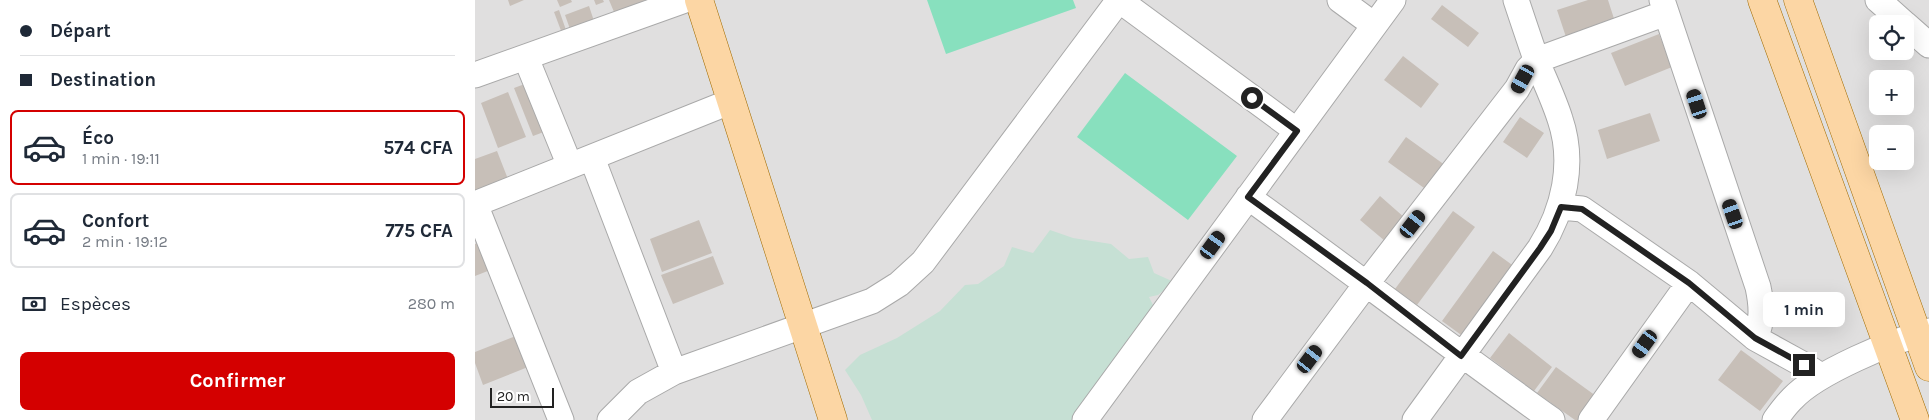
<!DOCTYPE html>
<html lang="fr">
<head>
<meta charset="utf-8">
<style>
	body { margin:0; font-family:Karla,sans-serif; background:#f2f2f3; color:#1f2937; height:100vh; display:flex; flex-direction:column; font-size:19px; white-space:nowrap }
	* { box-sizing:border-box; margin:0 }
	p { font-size:16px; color:#747a83 }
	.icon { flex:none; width:28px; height:28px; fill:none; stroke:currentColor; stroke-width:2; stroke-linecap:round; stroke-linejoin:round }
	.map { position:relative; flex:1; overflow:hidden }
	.side { display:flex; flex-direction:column; background:#fff; width:475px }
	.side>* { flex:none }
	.guide { display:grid; align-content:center; height:110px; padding:0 20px; background:#fff }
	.fabs { position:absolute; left:1394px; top:15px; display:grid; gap:10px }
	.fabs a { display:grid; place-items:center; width:45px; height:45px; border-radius:8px; background:#fff; box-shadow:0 5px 20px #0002; font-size:25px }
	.scale { position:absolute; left:15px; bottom:12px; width:64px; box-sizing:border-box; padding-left:5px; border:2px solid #222; border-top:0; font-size:14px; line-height:18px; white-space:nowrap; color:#222; -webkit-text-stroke:4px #fff; paint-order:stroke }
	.end { position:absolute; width:22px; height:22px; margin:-11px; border:6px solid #222; background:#fff; box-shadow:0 0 0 2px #fff }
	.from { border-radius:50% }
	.bubble { position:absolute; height:35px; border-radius:8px; background:#fff; box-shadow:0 5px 20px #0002; font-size:16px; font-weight:700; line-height:35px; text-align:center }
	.car { position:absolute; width:15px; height:30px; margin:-15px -8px; border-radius:6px; box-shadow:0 0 4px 1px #0007; background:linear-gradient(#222 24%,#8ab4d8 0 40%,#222 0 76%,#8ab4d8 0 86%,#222 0) }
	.guide b { display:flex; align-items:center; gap:18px; height:48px; font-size:19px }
	.guide b+b { border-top:1px solid #e0e1e3 }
	.guide i { width:12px; height:12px; background:#1f2937 }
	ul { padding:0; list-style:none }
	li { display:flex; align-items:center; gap:15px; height:75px; margin:0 10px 8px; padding:0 10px; border:2px solid #e0e1e3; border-radius:8px }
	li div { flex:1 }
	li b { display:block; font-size:19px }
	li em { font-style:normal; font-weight:700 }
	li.current { border-color:#d40000 }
	li>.icon { width:45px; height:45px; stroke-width:1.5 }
	.pay { display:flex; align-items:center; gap:12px; height:55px; padding:0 20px; font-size:19px }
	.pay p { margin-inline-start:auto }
	.action { display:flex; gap:10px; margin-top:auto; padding:10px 20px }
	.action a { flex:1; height:58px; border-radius:8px; background:#d40000; color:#fff; font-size:20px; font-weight:700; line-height:58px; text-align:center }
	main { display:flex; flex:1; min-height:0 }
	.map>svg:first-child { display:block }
	.residential { fill:#e0dfdf; fill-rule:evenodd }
	.wetland { fill:#c6e0d4 }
	.pitch { fill:#88e0be }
	.building { fill:#c7bfb8 }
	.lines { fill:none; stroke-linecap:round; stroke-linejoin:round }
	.street-casing { stroke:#a9a9a9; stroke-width:27 }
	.primary-casing { stroke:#a06b00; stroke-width:29 }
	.street { stroke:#fff; stroke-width:25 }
	.primary { stroke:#fcd6a4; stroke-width:28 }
	.route { stroke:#222; stroke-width:6 }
</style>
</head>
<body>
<main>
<section class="side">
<div class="guide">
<b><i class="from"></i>Départ</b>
<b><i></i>Destination</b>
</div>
<ul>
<li class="current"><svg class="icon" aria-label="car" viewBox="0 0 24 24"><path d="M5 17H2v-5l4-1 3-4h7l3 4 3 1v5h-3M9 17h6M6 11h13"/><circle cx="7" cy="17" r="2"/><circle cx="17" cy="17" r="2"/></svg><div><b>Éco</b><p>1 min · 19:11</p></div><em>574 CFA</em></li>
<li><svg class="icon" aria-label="car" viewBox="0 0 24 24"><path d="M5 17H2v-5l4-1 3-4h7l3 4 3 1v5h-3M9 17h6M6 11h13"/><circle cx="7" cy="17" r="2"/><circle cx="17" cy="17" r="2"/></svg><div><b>Confort</b><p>2 min · 19:12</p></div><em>775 CFA</em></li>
</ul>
<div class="pay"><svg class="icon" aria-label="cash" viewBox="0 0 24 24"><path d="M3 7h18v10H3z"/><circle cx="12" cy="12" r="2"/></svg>Espèces<p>280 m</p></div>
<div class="action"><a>Confirmer</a></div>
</section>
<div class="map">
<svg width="1454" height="420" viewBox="0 0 1454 420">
	<rect width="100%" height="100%" fill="#f2efe9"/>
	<path class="residential" d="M0,0H1454V420H0ZM1402,24H1430V51H1402ZM1402,79H1430V106H1402ZM1402,134H1430V161H1402Z"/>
	<path class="wetland" d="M575,230L598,238L636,244L654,259L673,257L679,273L699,282L683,295L674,297L681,311L599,420H397L386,395L370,370L385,355L422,338L465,311L490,285L503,284L529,266L537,247L558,253Z"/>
	<path class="pitch" d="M452,0H598L601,8L471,54Z
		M650,73L762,156L713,220L602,137Z"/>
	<path class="building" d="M33,0H49L35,6Z
		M82,0H96L97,2L85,7Z
		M119,0H128L129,2L121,5Z
		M134,0H169L172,7L142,19Z
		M1113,0H1133L1142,28L1093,43L1082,10Z
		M967,5L1004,33L993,47L956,19Z
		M114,6L120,24L88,36L79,12L84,10L91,30L95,29L90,15Z
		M1184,34L1197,67L1150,86L1136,53Z
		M928,56L964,84L946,108L909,80Z
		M66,78L85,126L58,136L39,88Z
		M33,92L51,137L23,148L6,103Z
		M1175,113L1185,141L1132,159L1123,130Z
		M1045,117L1069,133L1052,158L1028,142Z
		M931,137L974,168L956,193L913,162Z
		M22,151L40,197L0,193V159Z
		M905,196L930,218L910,241L885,220Z
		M978,211L1000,227L942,305L920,289Z
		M224,220L237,253L187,272L175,239Z
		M12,239L23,267L0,276V244Z
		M1018,251L1040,267L989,337L967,321Z
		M238,256L249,284L198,304L186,275Z
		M1034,333L1077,367L1059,391L1015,358Z
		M46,334L58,365L8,385L0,363V352Z
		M1266,350L1308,381L1285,411L1243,380Z
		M1081,367L1121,396L1104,420H1100L1062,393Z"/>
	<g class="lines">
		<g class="street-casing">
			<path id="street" d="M644,0L822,131
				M865,0L899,25
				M1187,0L1283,287C1287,306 1288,321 1280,338
				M1403,0L1430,24
				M1430,24L1454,45
				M51,58L95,166
				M0,75L210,0
				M117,158L199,372
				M773,197C875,271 975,347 1077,420
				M0,204L257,101
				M0,204L86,420
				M1086,207L1107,209L1214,283L1280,338L1329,365L1346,376
				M135,420L163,392L199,372L397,301L424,284L448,262L644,0
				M610,420L918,0
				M790,420L892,283L1042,89L1053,69L1062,60L1191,13
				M940,420L1065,248C1089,210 1100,163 1085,119C1079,100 1070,81 1062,62C1055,42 1048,21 1041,0
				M1116,420L1214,283
				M1300,420C1305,413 1311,405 1317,399C1342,372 1418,341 1454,331"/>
		</g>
		<g class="primary-casing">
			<path id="primary" d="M224,0L358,420
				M1287,0L1440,420
				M1323,0L1454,367"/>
		</g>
		<use href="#street" class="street"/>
		<use href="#primary" class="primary"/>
	</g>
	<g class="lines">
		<path class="route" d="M777,98L822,131L773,197L892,283L986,356L1065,248L1076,231L1086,207L1107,209L1214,283L1280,338L1329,365"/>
	</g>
</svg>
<div class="fabs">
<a><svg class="icon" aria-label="locate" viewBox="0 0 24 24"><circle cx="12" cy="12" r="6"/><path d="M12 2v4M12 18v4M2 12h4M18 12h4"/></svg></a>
<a>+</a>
<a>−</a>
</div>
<div class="scale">20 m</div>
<i class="end from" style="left:777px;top:98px"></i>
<i class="end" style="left:1329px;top:365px"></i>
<div class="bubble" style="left:1288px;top:292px;width:82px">1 min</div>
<i class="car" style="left:1048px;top:79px;rotate:209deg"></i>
<i class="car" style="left:1222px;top:104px;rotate:342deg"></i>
<i class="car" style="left:1258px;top:214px;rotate:341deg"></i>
<i class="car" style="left:938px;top:224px;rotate:38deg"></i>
<i class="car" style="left:738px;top:245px;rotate:36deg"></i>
<i class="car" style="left:1170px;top:344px;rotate:216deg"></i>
<i class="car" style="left:835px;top:359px;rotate:37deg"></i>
</div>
</main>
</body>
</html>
